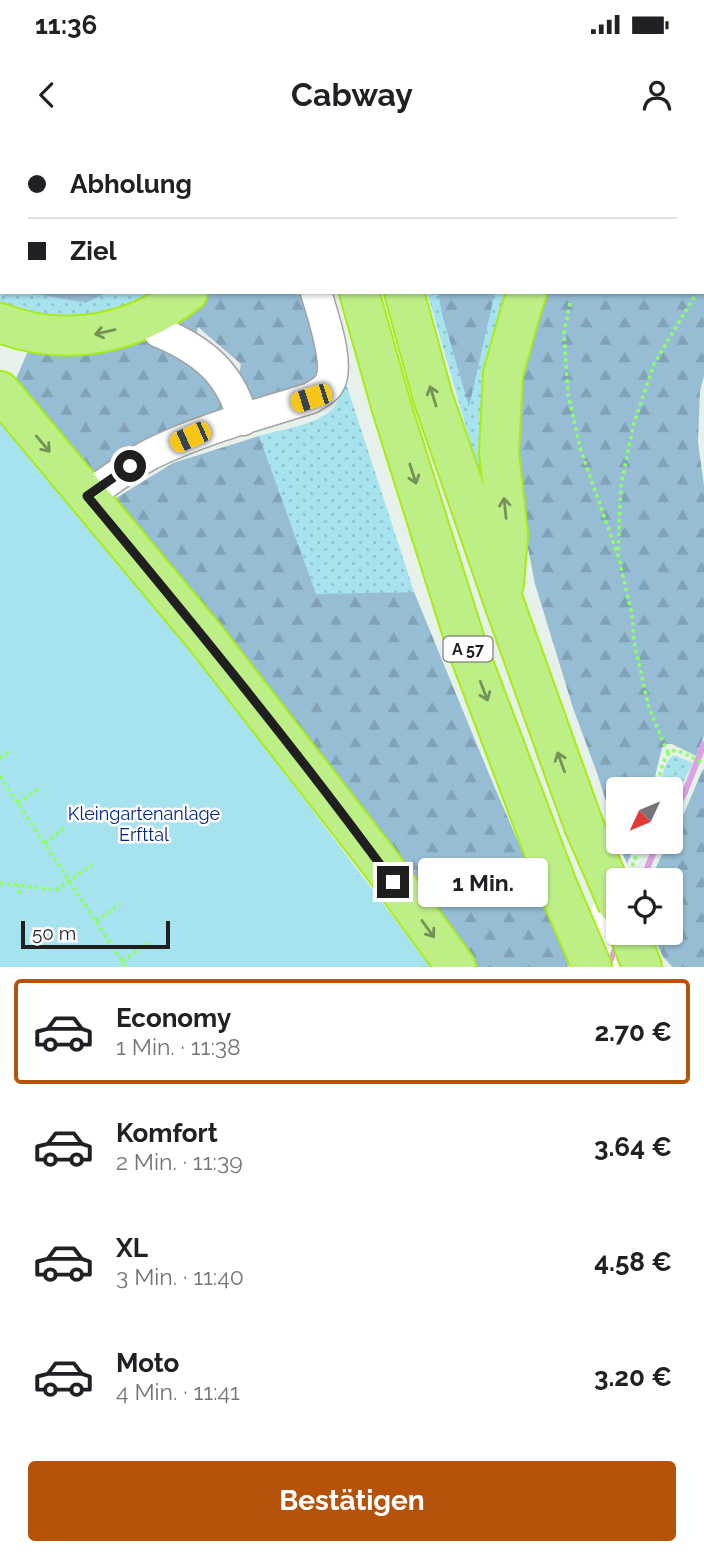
<!DOCTYPE html>
<html lang="de">
<head>
<meta charset="utf-8">
<style>
	body { margin:0; font-family:Raleway,sans-serif; background:#f6f6f6; color:#202124; height:100vh; display:flex; flex-direction:column; font-size:26px; white-space:nowrap }
	* { box-sizing:border-box; margin:0 }
	p { font-size:23px; color:#757577 }
	.icon { flex:none; width:38px; height:38px; fill:none; stroke:currentColor; stroke-width:2; stroke-linecap:round; stroke-linejoin:round }
	.map { position:relative; height:827px; overflow:hidden }
	.panel { display:flex; flex-direction:column; background:#fff; flex:1 }
	.panel>* { flex:none }
	.top-card { position:absolute; left:0px; top:0px; width:705px; height:154px; box-shadow:0 2px 5px #0004; display:grid; align-content:center; height:154px; padding:0 28px; background:#fff }
	.needle { width:46px; rotate:226deg }
	.buttons { position:absolute; left:606px; top:637px; display:grid; gap:14px }
	.buttons a { display:grid; place-items:center; width:77px; height:77px; border-radius:7px; background:#fff; box-shadow:0 2px 5px #0004; font-size:35px }
	.scale { position:absolute; left:21px; bottom:18px; width:149px; box-sizing:border-box; padding-left:7px; border:4px solid #1f1f1f; border-top:0; font-size:19px; line-height:24px; white-space:nowrap; color:#1f1f1f; -webkit-text-stroke:5px #fff; paint-order:stroke }
	.end { position:absolute; width:32px; height:32px; margin:-16px; border:9px solid #1f1f1f; background:#fff; box-shadow:0 0 0 4px #fff }
	.from { border-radius:50% }
	.bubble { position:absolute; height:49px; border-radius:7px; background:#fff; box-shadow:0 2px 5px #0004; font-size:23px; font-weight:700; line-height:49px; text-align:center }
	.car { position:absolute; width:21px; height:42px; margin:-21px -10px; border-radius:9px; box-shadow:0 0 5px 2px #0007; background:linear-gradient(#f5c518 24%,#345 0 40%,#f5c518 0 76%,#345 0 86%,#f5c518 0) }
	.top-card b { display:flex; align-items:center; gap:24px; height:66px; font-size:26px }
	.top-card b+b { border-top:2px solid #e0e0e0 }
	.top-card i { width:18px; height:18px; background:#202124 }
	ul { padding:12px 0 0; list-style:none }
	li { display:flex; align-items:center; gap:21px; height:105px; margin:0 14px 10px; padding:0 14px; border:4px solid transparent; border-radius:7px }
	li div { flex:1 }
	li b { display:block; font-size:26px }
	li em { font-style:normal; font-weight:700 }
	li.active { border-color:#b45309 }
	li>.icon { width:63px; height:63px; stroke-width:1.5 }
	.button { display:flex; gap:14px; margin-top:auto; padding:14px 28px }
	.button a { flex:1; height:80px; border-radius:7px; background:#b45309; color:#fff; font-size:28px; font-weight:700; line-height:80px; text-align:center }
	.status { display:flex; justify-content:space-between; align-items:center; height:49px; padding:0 35px; background:#fff; direction:ltr }
	.status svg { height:19px; fill:currentColor }
	header { display:flex; justify-content:space-between; align-items:center; height:91px; padding:0 28px; background:#fff; font-size:32px; font-weight:700 }
	.map>svg:first-child { display:block }
	.grass { fill:url(#grass-dots) }
	.forest { fill:url(#forest-firs) }
	.garden { fill:#a6e3ef }
	.parking { fill:#ebebeb }
	.pier { fill:#fff }
	.lines { fill:none; stroke-linecap:round; stroke-linejoin:round }
	.stream { stroke:#dba1e2; stroke-width:6 }
	.minor-casing { stroke:#a3a3a3; stroke-width:33 }
	.highway-casing { stroke:#a8eb16; stroke-width:42 }
	.path { stroke:#8cff68; stroke-width:3.5; stroke-dasharray:3.5 3.5; stroke-linecap:butt }
	.minor { stroke:#fff; stroke-width:30 }
	.highway { stroke:#bdef86; stroke-width:38 }
	.highway-bridge-casing { stroke:#a8eb16; stroke-width:42; stroke-linecap:butt }
	.highway-bridge { stroke:#bdef86; stroke-width:38 }
	.oneway { stroke:#769158 }
	.route { stroke:#1f1f1f; stroke-width:9 }
	.labels { text-anchor:middle; stroke-width:5; stroke-linejoin:round; paint-order:stroke }
	.shield { fill:#fff; stroke:#626262; stroke-width:2 }
	.shield-label { font-size:16px; font-weight:bold; fill:#1f1f1f }
	.park-label { font-size:18px; fill:#022589; stroke:#fff }
</style>
</head>
<body>
<div class="status"><b>11:36</b><svg viewBox="0 0 49 12"><path d="M0 12V9h3v3zM5 12V6h3v6zM10 12V3h3v9zM15 12V0h3v12zM26 1h20v11H26zM47 4h2v5h-2z"/></svg></div>
<header><svg class="icon" aria-label="back" viewBox="0 0 24 24"><path d="M15 5l-7 7 7 7"/></svg>Cabway<svg class="icon" aria-label="person" viewBox="0 0 24 24"><circle cx="12" cy="8" r="4"/><path d="M4 21q1-7 8-7t8 7"/></svg></header>
<div class="map">
<svg width="704" height="827" viewBox="0 0 704 827">
	<defs>
		<pattern id="grass-dots" width="8" height="8" patternUnits="userSpaceOnUse" patternTransform="scale(1.75)"><rect width="8" height="8" fill="#a6e3ef"/><path d="M2 2h.1M6 6h.1" fill="none" stroke="#8ec2cc" stroke-width="1.8" stroke-linecap="round"/></pattern>
		<pattern id="forest-firs" width="22" height="20" patternUnits="userSpaceOnUse" patternTransform="scale(1.75)"><rect width="22" height="20" fill="#96bdd4"/><path d="M5 1l3.5 6h-7zM16 11l3.5 6h-7z" fill="#81a2b6"/></pattern>
	</defs>
	<rect width="100%" height="100%" fill="#e5f1e9"/>
	<path class="grass" d="M0,140L2,141V152H24L86,163L108,152H162L131,170L73,184L0,168Z
		M427,152H513L487,360Z
		M343,234L414,452L316,455L259,296C280,290 322,284 335,266C341,257 341,245 343,234Z
		M674,615L693,623L670,667V649H660C662,638 664,621 674,615Z"/>
	<path class="forest" d="M0,0H231L230,2H2V141L0,140Z
		M603,0H704V236L700,251L698,302L704,346V596L696,616L672,604H667L662,608L652,649H618V699L597,633L573,568L535,444L522,378L517,328L521,241L544,152H704V2H602Z
		M24,152H108L86,163Z
		M207,152H310L326,214L316,243L258,261L248,255L199,188L194,205L160,187L186,171Z
		M438,152H495L469,267L442,174Z
		M129,198H155L180,210L226,259L217,274L141,305L89,335L15,241L32,202Z
		M259,296L316,454L414,452L489,634L572,827H467L113,360L173,323Z
		M703,629L704,630V827H673L663,817L652,793H670V740H650L668,702H670V698L682,678Z
		M618,702H636L627,724L619,705Z"/>
	<path class="garden" d="M0,279L200,522L431,827H0Z"/>
	<path class="parking" d="M198,187L241,224L237,244L194,205Z"/>
	<path class="pier" d="M619,705L632,740H618V793H652L656,802L646,827H567Z"/>
	<g class="lines">
		<path class="stream" d="M670,679L685,652L704,604
			M642,740L658,702
			M608,827L617,804"/>
		<g class="minor-casing">
			<path id="minor" d="M159,192C202,210 231,233 243,280
				M87,356C108,342 128,326 151,314C202,289 257,275 311,258C317,254 325,251 329,244C341,225 322,174 316,152"/>
		</g>
		<g class="highway-casing">
			<path id="highway" d="M319,0V2
				M365,0V2
				M445,0L449,2
				M262,2V0
				M523,2L530,0
				M591,2L592,0
				M359,152L392,269L467,507L557,745L592,827
				M404,152L433,258L503,460L584,686L606,736
				M0,183C65,208 134,195 188,152
				M0,251L205,497L378,720L456,827
				M504,444L508,395L499,313L503,234L521,170L527,152
				M629,793L642,827"/>
		</g>
		<path class="path" d="M570,163L564,193L568,253L580,308L617,413
			M668,613L649,568L634,502L632,474L618,415L621,345L634,283L654,224L697,152
			M0,618L10,611
			M0,636L126,827
			M657,649C659,640 663,607 677,611C686,613 696,620 704,624
			M18,663L38,649
			M45,704L65,687
			M632,726L642,702
			M0,743L56,750L92,725
			M19,753L20,745
			M96,781L120,764
			M122,821L148,803"/>
		<use href="#minor" class="minor"/>
		<use href="#highway" class="highway"/>
		<g class="highway-bridge-casing">
			<path id="highway-bridge" d="M606,736L618,765"/>
		</g>
		<use href="#highway-bridge" class="highway-bridge"/>
	</g>
	<defs><path id="oneway-shaft" d="M-6 0H5M1.5-3L5.5 0L1.5 3" fill="none" stroke-width="1.6" stroke-linecap="round" stroke-linejoin="round" transform="scale(1.75)"/></defs>
	<g class="oneway">
		<use href="#oneway-shaft" transform="translate(105 192) rotate(167)"/>
		<use href="#oneway-shaft" transform="translate(433 256) rotate(-107)"/>
		<use href="#oneway-shaft" transform="translate(43 304) rotate(50)"/>
		<use href="#oneway-shaft" transform="translate(413 334) rotate(72)"/>
		<use href="#oneway-shaft" transform="translate(505 368) rotate(-96)"/>
		<use href="#oneway-shaft" transform="translate(484 551) rotate(69)"/>
		<use href="#oneway-shaft" transform="translate(561 622) rotate(-110)"/>
		<use href="#oneway-shaft" transform="translate(428 789) rotate(54)"/>
	</g>
	<g class="lines">
		<path class="route" d="M130,326L87,356C192,482 296,609 393,742"/>
	</g>
	<g class="labels">
		<rect class="shield" x="443.5" y="496.5" width="49" height="25" rx="5"/>
		<g class="shield-label">
			<text x="468" y="515">A 57</text>
		</g>
		<g class="park-label">
			<text x="144" y="680">Kleingartenanlage<tspan x="144" dy="21">Erfttal</tspan></text>
		</g>
	</g>
</svg>
<div class="buttons">
<a><svg class="needle" viewBox="-14 -14 28 28"><path d="M0-13l5 13h-10z" fill="#e53935"/><path d="M0 13l5-13h-10z" fill="#757577"/></svg></a>
<a><svg class="icon" aria-label="locate" viewBox="0 0 24 24"><circle cx="12" cy="12" r="6"/><path d="M12 2v4M12 18v4M2 12h4M18 12h4"/></svg></a>
</div>
<div class="scale">50 m</div>
<i class="end from" style="left:130px;top:326px"></i>
<i class="end" style="left:393px;top:742px"></i>
<div class="bubble" style="left:418px;top:718px;width:130px">1 Min.</div>
<i class="car" style="left:311px;top:258px;rotate:252deg"></i>
<i class="car" style="left:190px;top:297px;rotate:246deg"></i>
<div class="top-card">
<b><i class="from"></i>Abholung</b>
<b><i></i>Ziel</b>
</div>
</div>
<section class="panel">
<ul>
<li class="active"><svg class="icon" aria-label="car" viewBox="0 0 24 24"><path d="M5 17H2v-5l4-1 3-4h7l3 4 3 1v5h-3M9 17h6M6 11h13"/><circle cx="7" cy="17" r="2"/><circle cx="17" cy="17" r="2"/></svg><div><b>Economy</b><p>1 Min. · 11:38</p></div><em>2.70 €</em></li>
<li><svg class="icon" aria-label="car" viewBox="0 0 24 24"><path d="M5 17H2v-5l4-1 3-4h7l3 4 3 1v5h-3M9 17h6M6 11h13"/><circle cx="7" cy="17" r="2"/><circle cx="17" cy="17" r="2"/></svg><div><b>Komfort</b><p>2 Min. · 11:39</p></div><em>3.64 €</em></li>
<li><svg class="icon" aria-label="car" viewBox="0 0 24 24"><path d="M5 17H2v-5l4-1 3-4h7l3 4 3 1v5h-3M9 17h6M6 11h13"/><circle cx="7" cy="17" r="2"/><circle cx="17" cy="17" r="2"/></svg><div><b>XL</b><p>3 Min. · 11:40</p></div><em>4.58 €</em></li>
<li><svg class="icon" aria-label="car" viewBox="0 0 24 24"><path d="M5 17H2v-5l4-1 3-4h7l3 4 3 1v5h-3M9 17h6M6 11h13"/><circle cx="7" cy="17" r="2"/><circle cx="17" cy="17" r="2"/></svg><div><b>Moto</b><p>4 Min. · 11:41</p></div><em>3.20 €</em></li>
</ul>
<div class="button"><a>Bestätigen</a></div>
</section>
</body>
</html>
